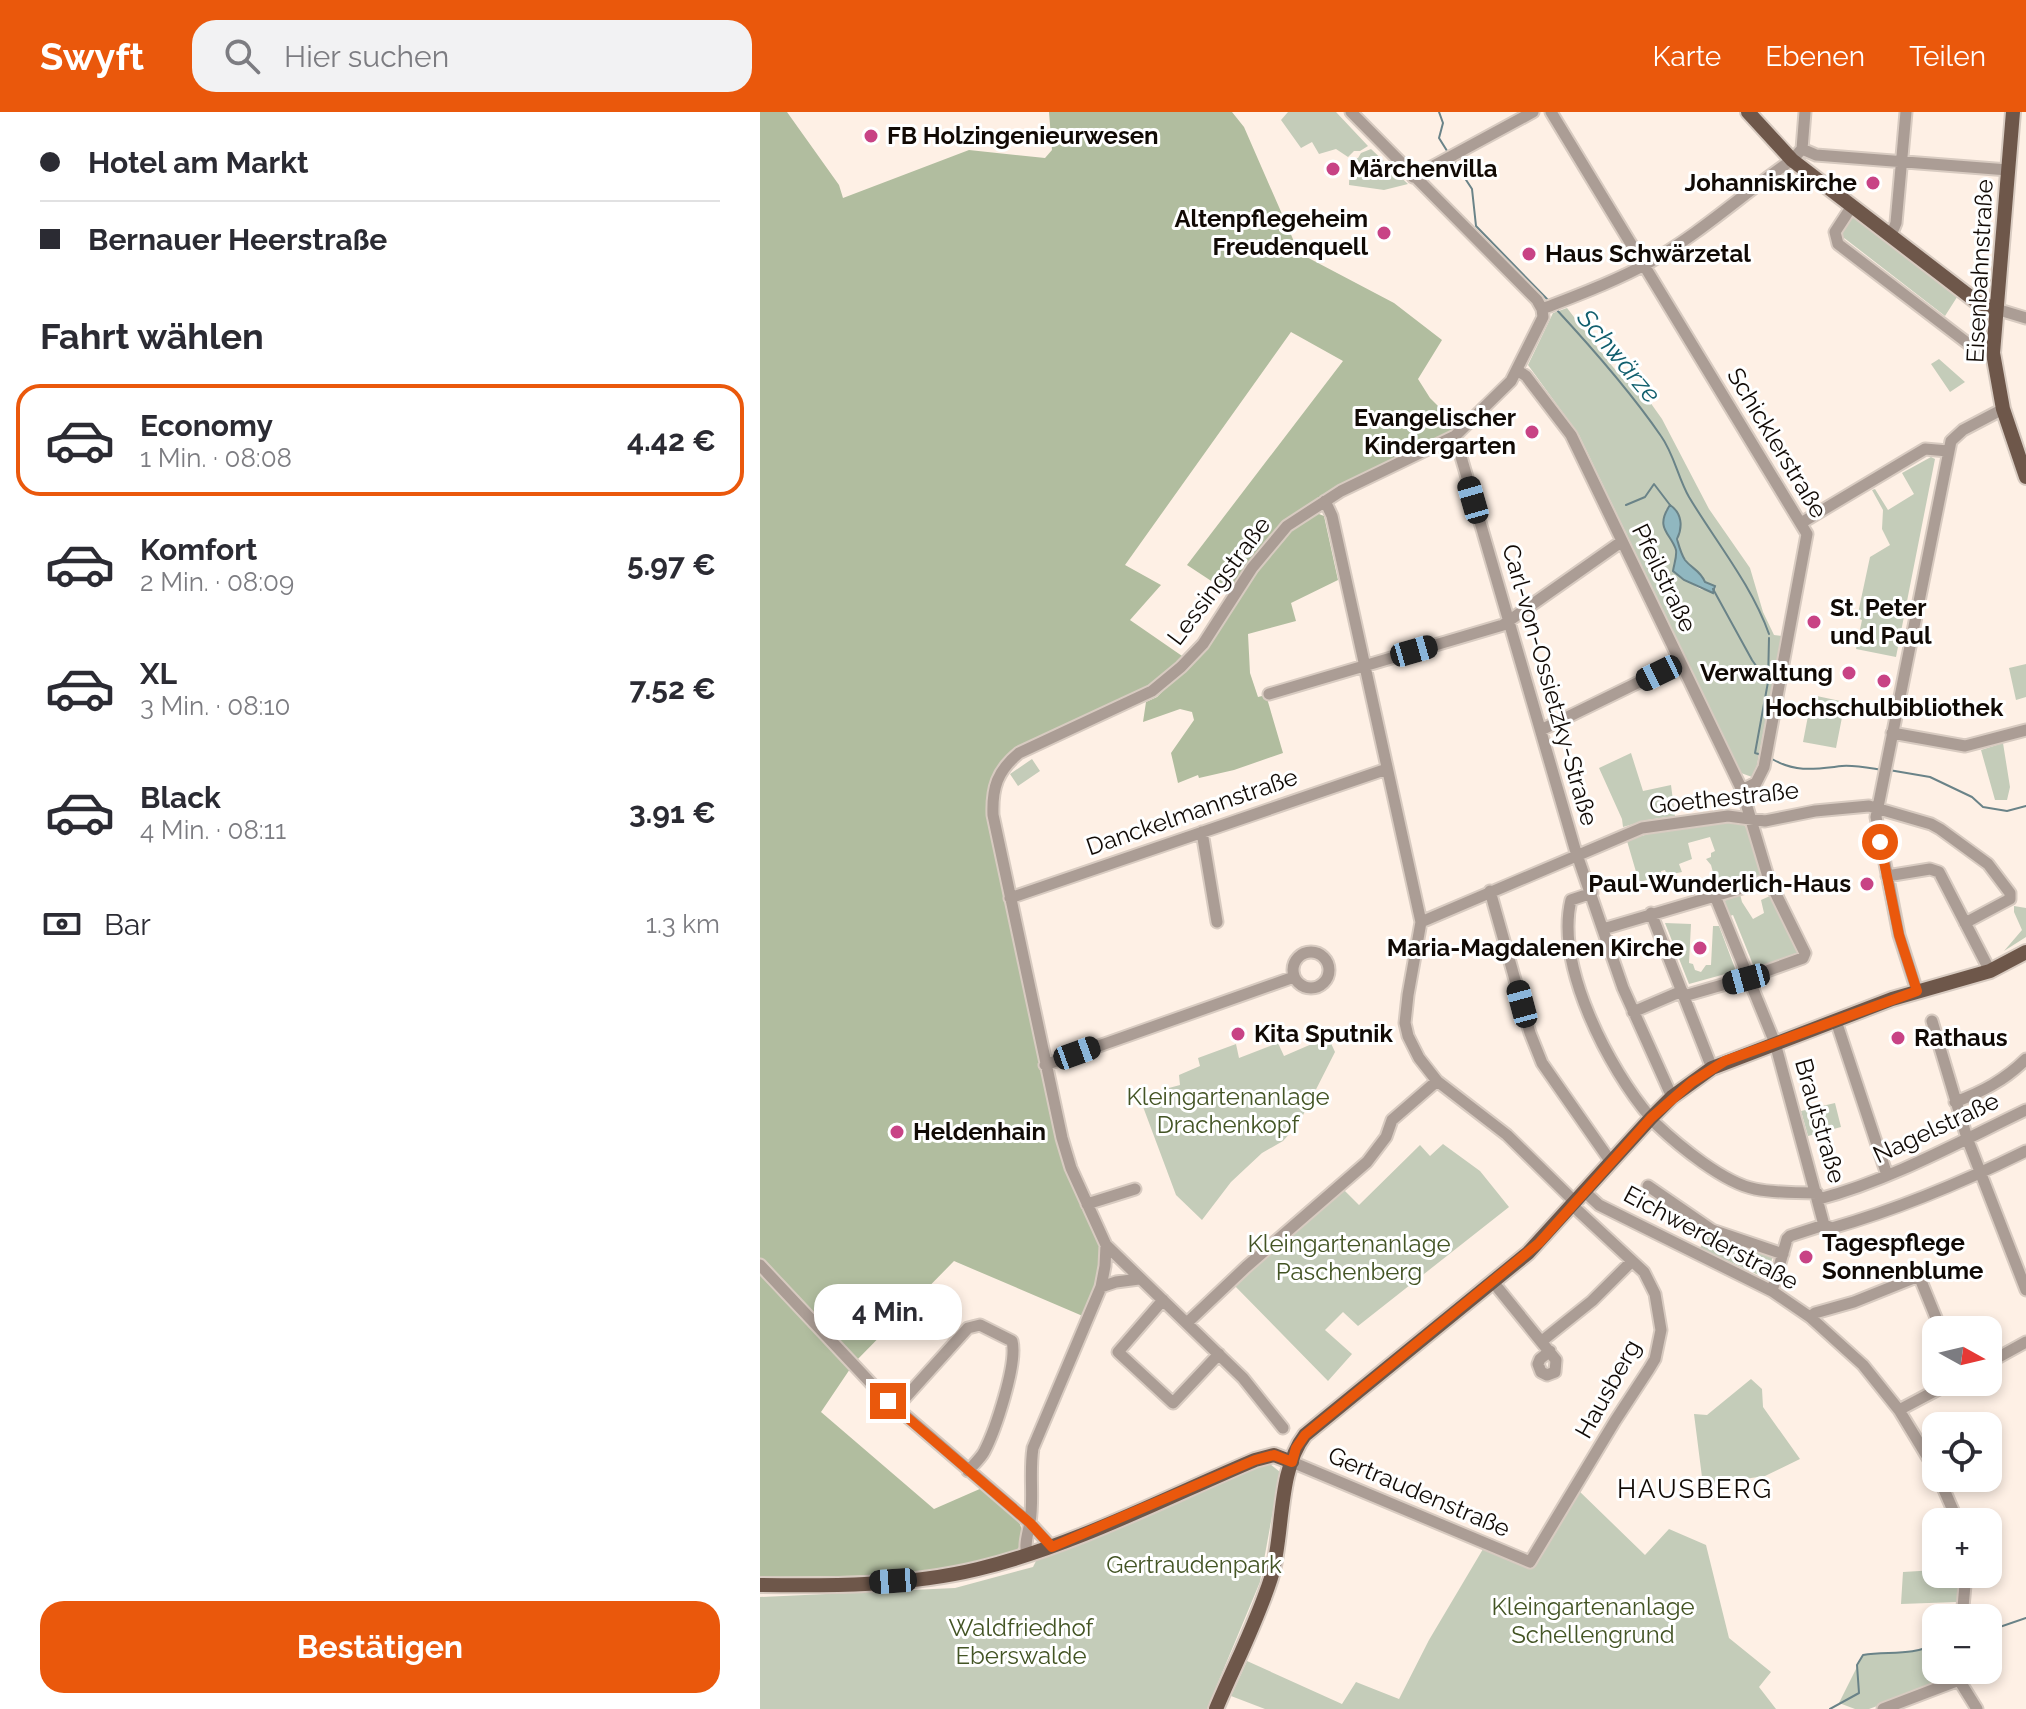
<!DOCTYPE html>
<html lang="de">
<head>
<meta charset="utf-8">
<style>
	body { margin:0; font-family:Raleway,sans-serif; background:#f2f2f3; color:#2b2b33; height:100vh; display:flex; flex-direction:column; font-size:30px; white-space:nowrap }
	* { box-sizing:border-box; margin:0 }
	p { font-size:26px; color:#7c7c81 }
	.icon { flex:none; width:44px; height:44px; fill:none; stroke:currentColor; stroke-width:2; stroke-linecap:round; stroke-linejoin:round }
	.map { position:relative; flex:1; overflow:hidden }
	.details { display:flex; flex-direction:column; background:#fff; width:760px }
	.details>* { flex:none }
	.top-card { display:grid; align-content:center; height:176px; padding:0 40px; background:#fff }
	.needle { width:52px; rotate:98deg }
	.buttons { position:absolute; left:1162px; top:1204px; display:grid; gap:16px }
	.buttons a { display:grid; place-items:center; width:80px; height:80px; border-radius:16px; background:#fff; box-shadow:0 4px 12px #0003; font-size:40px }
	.end { position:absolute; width:36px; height:36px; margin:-18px; border:10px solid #ea580c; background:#fff; box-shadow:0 0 0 4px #fff }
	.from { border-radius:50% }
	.bubble { position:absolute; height:56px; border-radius:24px; background:#fff; box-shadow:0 4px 12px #0003; font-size:26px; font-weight:700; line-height:56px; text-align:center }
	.car { position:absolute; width:24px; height:48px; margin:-24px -12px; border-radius:10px; box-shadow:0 0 6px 2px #0007; background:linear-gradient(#222 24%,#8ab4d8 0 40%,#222 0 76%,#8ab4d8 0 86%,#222 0) }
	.top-card b { display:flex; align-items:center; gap:28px; height:76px; font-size:30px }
	.top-card b+b { border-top:2px solid #e1e1e2 }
	.top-card i { width:20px; height:20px; background:#2b2b33 }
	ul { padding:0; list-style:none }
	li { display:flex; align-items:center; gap:24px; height:112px; margin:0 16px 12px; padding:0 24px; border:4px solid transparent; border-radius:24px }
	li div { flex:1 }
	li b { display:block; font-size:30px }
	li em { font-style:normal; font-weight:700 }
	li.on { border-color:#ea580c }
	li>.icon { width:72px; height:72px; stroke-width:1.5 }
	h2 { padding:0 40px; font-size:36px; line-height:96px }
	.pay { display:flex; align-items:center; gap:20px; height:88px; padding:0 40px; font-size:30px }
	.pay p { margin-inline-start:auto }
	.button { display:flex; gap:16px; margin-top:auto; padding:16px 40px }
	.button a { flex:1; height:92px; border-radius:24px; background:#ea580c; color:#fff; font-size:32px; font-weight:700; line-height:92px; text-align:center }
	header { display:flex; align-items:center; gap:48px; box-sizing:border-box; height:112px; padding:0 40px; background:#ea580c; color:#fff }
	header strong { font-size:38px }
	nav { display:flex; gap:44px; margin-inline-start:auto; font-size:28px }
	.search { width:560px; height:72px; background:#f2f2f3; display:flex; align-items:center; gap:20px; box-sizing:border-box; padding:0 28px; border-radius:24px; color:#7c7c81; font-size:30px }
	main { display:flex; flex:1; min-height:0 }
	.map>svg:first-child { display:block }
	.green { fill:#c4ccb9; fill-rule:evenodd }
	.forest { fill:#b1bd9f }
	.water { fill:#90b7c0; stroke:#6a8388; stroke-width:2 }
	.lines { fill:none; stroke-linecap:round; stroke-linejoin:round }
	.stream { stroke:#6a8388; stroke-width:2 }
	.minor-casing { stroke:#d8cbc1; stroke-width:15 }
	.major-casing { stroke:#d8cbc1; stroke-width:18 }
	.minor { stroke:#ab9d95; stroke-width:11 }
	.major { stroke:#6e574a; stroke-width:14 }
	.route { stroke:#ea580c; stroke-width:10 }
	.poi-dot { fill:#c84385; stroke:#fff; stroke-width:3 }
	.labels { text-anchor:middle; stroke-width:6; stroke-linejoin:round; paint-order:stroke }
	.poi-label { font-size:24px; font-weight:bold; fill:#110a05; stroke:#fff; text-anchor:start }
	.street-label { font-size:24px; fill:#110a05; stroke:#fff }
	.park-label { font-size:24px; fill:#435424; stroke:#fff }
	.water-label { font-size:26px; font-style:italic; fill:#115f6e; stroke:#fff }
	.neighbourhood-label { font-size:26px; letter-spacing:2px; fill:#110a05; stroke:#fff }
</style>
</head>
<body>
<header>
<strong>Swyft</strong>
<div class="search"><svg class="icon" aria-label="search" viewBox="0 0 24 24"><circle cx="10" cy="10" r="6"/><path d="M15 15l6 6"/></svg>Hier suchen</div>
<nav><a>Karte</a><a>Ebenen</a><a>Teilen</a></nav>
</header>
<main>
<section class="details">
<div class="top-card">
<b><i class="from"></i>Hotel am Markt</b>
<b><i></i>Bernauer Heerstraße</b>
</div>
<h2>Fahrt wählen</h2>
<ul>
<li class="on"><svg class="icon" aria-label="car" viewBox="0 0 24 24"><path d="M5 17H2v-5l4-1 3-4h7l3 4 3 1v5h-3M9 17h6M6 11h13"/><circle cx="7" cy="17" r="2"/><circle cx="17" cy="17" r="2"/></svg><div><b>Economy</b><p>1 Min. · 08:08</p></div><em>4.42 €</em></li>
<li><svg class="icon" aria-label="car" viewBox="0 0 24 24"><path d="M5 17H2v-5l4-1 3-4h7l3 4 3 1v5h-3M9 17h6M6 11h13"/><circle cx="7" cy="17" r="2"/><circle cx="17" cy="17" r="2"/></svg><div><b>Komfort</b><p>2 Min. · 08:09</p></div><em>5.97 €</em></li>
<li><svg class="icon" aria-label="car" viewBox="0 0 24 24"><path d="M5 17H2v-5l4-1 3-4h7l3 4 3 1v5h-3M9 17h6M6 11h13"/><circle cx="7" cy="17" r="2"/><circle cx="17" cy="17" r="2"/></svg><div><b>XL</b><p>3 Min. · 08:10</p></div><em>7.52 €</em></li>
<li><svg class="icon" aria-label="car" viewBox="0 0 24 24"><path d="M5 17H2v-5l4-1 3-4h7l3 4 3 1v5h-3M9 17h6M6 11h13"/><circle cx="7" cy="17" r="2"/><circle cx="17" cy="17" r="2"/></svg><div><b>Black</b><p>4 Min. · 08:11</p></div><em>3.91 €</em></li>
</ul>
<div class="pay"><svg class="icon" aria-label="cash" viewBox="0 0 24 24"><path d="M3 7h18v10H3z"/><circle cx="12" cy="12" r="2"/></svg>Bar<p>1.3 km</p></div>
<div class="button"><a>Bestätigen</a></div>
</section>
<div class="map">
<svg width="1266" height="1597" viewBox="0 0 1266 1597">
	<rect width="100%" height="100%" fill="#fef0e5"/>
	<path class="green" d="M528,0H576L608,34L600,39H594L588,45L576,37L559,42L552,30L541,36L521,8Z
		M611,37L648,72L624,78L589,73L590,47L598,46L601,41Z
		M1094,102L1199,182L1185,204L1079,122Z
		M807,196L848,249L858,261L880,276L902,307L949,397L990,456L1003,500L1014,523L1022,524L996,658L992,665L981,661L819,323L768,253L793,201ZM906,397H916C924,417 914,423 921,440C926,453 939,457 944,470L956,476L954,480L940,477L917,463C914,453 917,446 915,436C912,422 903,412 906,397Z
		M1179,247L1205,270L1190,280L1171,252Z
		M1171,345L1175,347L1136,545L1096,537L1102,508L1097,506L1110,445L1130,433L1122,417L1123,398L1112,378L1115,377L1128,398L1154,382L1142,361Z
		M1266,552V585L1256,588L1249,556Z
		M1052,583L1085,590L1076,636L1043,630Z
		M1243,631L1250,675L1247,688H1235L1221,638Z
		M871,641L883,679L911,673L915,704L887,708L863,715L862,707L839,656Z
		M272,647L280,659L258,674L250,662Z
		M982,710L987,717L1002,761L1000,765L958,779L951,753L946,747L951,745V741L955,739L950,725L928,731L932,747L919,752L922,760L907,763L905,758L901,759L902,764L879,770L867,729C889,719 959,708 982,710Z
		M980,782L982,790L993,807L1004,801L1001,788L1010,784L1041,843L996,860L973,803L970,804L964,789Z
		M1254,794L1266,796V825L1244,839L1262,818L1254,800Z
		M905,811L931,812L929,851L933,852L935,858L941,860L946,853H951L953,814H959L976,859L929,872Z
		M568,925L575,940L539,1011L523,1029L502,1041L471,1070L442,1108L416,1083L379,984L420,973L419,963L440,954L438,946L476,932L479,946L518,931L524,944Z
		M1075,991L1081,1015L1048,1024L1041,999Z
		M683,1032L720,1059L749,1095L598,1214L583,1200L565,1218L592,1242L568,1269L471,1170L486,1155L584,1078L599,1093L660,1033L670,1044Z
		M950,1119L1013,1143L1007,1167L940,1136Z
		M991,1267L1002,1277L1003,1295L1040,1347L1005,1364L943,1373L934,1302L947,1303Z
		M510,1352L520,1360L500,1470L447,1597H0V1485L195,1476L273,1455L277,1447L490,1357Z
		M816,1376L885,1443L909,1417L946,1433L969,1526L1011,1560L999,1575L1016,1597H505L471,1584L487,1549L582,1592L596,1570L639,1587L669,1528L726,1432L770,1450Z
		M1176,1458V1462H1199L1197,1490L1141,1492L1143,1460Z
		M1176,1532V1558H1194V1566L1109,1597H1095L1079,1591L1103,1543C1128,1539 1152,1544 1176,1532Z"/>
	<path class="forest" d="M0,0H27L79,73L83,86L209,38L285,46L292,38L289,0H472L484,15L539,141L634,191L682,228L658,267L670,286L697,313L682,327L539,400L510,423L471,482L427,453L583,249L531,220L365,453L401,473L370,508L425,546L403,568L249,645L235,659L230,676L286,971L343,1133L342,1158L325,1205L194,1149L94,1251L0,1147Z
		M554,400L564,404L578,468L531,491L536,509L488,522L490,561L498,585L506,583L523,641L474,658L439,666L438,663L418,671L411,641L434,608L432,600L420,597L383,610L386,590L397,585L446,535L521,426L532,414Z
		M0,1162L90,1257L61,1300L174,1397L222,1376C243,1394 277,1410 255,1442L157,1463L0,1465Z"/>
	<path class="water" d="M910,393C922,401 923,415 917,427C919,434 921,442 925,448C932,457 940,458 945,470L955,474L953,481L924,468L913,459C914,452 917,445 916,438C911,421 894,417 910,393Z"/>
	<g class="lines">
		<path class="stream" d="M679,0L683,11L679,26L689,42
			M693,48L712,77L716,114L789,189
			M796,197C833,237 870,279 901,324C914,342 918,366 929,385C956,430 991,472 1009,522
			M866,393L885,385L894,372L910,393
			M953,477L992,548L1006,568
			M1002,643L995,641L1008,570L1009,526
			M1012,647C1037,661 1055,657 1082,654C1095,653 1109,656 1122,658
			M1129,658L1170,665L1212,685L1223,695L1247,699L1266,694
			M1228,1519L1266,1506
			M1070,1597L1099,1581L1097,1553L1103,1543C1128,1539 1152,1544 1176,1532"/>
		<g class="minor-casing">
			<path id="minor" d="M591,0L777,188L782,197
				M791,0L1047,422L1004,655L996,671L982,678
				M1042,37L1056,43L1248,58
				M653,65L773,0
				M1092,94L1075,120L1078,132L1210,233L1233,241
				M1131,123L1136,111L1146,0
				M782,197C818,183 856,169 890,150C941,121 984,81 1032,48L1042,37L1045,0
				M1236,197L1266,206
				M757,258L766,264L811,323L982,678L1009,768L1045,841L1043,846L990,865L924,884
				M695,324L815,737L863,876L912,985
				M565,389L572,404L661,810L648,883L645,911L648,924L659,946L677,969L747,1023L816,1091
				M1041,411L1165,337L1188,339
				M509,582L743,513L861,430
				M781,618L920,550
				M1132,621L1205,634L1266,618
				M442,720L457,810
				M1127,764L1170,757L1179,760L1230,859
				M730,779L770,921L782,951L851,1050
				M832,781L811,788C795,854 849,957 891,1006
				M955,784L1015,931L1064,1113
				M250,786L627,657
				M891,801L952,956
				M661,810L882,716L968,704L1005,709L1055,699L1109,694L1171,712L1180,717L1228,752L1250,781V787L1205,811
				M843,817L1009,768
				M533 858a18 18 0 1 1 36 0a18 18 0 1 1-36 0Z
				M1157,879L1139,823L1116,705L1191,329L1203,318L1243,297
				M873,900L922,879
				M1076,909L1127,1063
				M1172,909L1207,1026L1266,1178
				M285,953L534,865
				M1195,990C1222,980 1245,968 1266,947
				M896,1012C919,1034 964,1071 995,1077C1015,1081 1037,1081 1057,1081
				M888,1074L952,1118L1023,1142
				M825,1080L839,1093L1012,1179L1050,1205L1103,1253L1139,1298L1176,1359
				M1059,1087C1131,1068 1199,1030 1266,998
				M327,1092L375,1077
				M346,1133L483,1266L523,1316
				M0,1153L123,1284L270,1411L292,1435
				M733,1170L796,1248L795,1260L787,1263L781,1260L778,1252L780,1247L790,1239
				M341,1175L356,1170L379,1167
				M1012,1179L1027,1127L1030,1124L1064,1113L1072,1116C1139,1097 1203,1070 1266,1039
				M403,1188L358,1240L413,1291L459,1242
				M1050,1205L1055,1201L1094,1190L1159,1164L1181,1218
				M428,1210L486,1155L607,1050L626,1025L632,1008L677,969
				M782,1229L832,1189L872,1149
				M1228,1251L1266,1230
				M136,1296L208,1216L220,1213L252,1229C258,1251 235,1319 224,1340C220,1347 213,1353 208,1359
				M1139,1298L1192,1270
				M532,1350L770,1450L855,1309L889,1257L895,1247L901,1218L895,1182L884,1160L813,1094
				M1179,1366L1198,1410
				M267,1443C264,1432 268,1422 270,1410C274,1386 269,1361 273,1336L341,1175L345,1154L346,1133L311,1056L302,1026L233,703C232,676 237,659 259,641L392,579L421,555L443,532L492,456L527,414L581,379L695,324L751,269L783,205L782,197
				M1202,1506L1206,1462
				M1199,1558V1568L1217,1597
				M1123,1597L1199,1568"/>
		</g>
		<g class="major-casing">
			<path id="major" d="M988,0L1032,48L1217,190L1236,197
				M1253,0L1233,241L1243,297L1266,365
				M0,1473C72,1474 148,1474 218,1457C313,1434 405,1386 495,1348L514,1343L532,1350
				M456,1597C474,1554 497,1510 511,1466C524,1423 517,1359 545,1323L768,1141L891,1006L912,985L952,956L1132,887L1230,859L1266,840"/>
		</g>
		<use href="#minor" class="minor"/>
		<use href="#major" class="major"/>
	</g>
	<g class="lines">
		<path class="route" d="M128,1289L270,1411L292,1435L495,1348L514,1343L532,1350L536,1336L545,1323L779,1131L891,1006L932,970L965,949L1157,879L1139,823L1120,730"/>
	</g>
	<g class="poi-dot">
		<circle cx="111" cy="24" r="8"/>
		<circle cx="573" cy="57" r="8"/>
		<circle cx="1113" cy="71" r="8"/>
		<circle cx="624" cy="121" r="8"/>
		<circle cx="769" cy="142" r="8"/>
		<circle cx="772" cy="320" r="8"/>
		<circle cx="1054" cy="510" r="8"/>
		<circle cx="1089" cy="561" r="8"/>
		<circle cx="1124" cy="569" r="8"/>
		<circle cx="1107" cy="772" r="8"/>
		<circle cx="940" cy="836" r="8"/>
		<circle cx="478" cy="922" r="8"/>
		<circle cx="1138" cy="926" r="8"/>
		<circle cx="137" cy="1020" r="8"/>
		<circle cx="1046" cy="1145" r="8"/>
	</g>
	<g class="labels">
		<g class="poi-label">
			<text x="127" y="32">FB Holzingenieurwesen</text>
			<text x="589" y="65">Märchenvilla</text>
			<text x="1097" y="79" text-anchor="end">Johanniskirche</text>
			<text x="608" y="115" text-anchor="end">Altenpflegeheim<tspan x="608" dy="28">Freudenquell</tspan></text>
			<text x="785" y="150">Haus Schwärzetal</text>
			<text x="756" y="314" text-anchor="end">Evangelischer<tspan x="756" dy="28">Kindergarten</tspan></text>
			<text x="1070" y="504">St. Peter<tspan x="1070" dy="28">und Paul</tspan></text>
			<text x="1073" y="569" text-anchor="end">Verwaltung</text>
			<text x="1124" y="604" text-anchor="middle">Hochschulbibliothek</text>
			<text x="1091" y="780" text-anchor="end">Paul-Wunderlich-Haus</text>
			<text x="924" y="844" text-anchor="end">Maria-Magdalenen Kirche</text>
			<text x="494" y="930">Kita Sputnik</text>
			<text x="1154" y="934">Rathaus</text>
			<text x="153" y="1028">Heldenhain</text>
			<text x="1062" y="1139">Tagespflege<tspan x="1062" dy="28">Sonnenblume</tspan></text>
		</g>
		<g class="street-label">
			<text transform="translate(1220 159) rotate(-87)" y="8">Eisenbahnstraße</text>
			<text transform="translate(1017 331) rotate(59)" y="8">Schicklerstraße</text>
			<text transform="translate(904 466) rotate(64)" y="8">Pfeilstraße</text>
			<text transform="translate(459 469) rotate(-53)" y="8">Lessingstraße</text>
			<text transform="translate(790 573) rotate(74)" y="8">Carl-von-Ossietzky-Straße</text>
			<text transform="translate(964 686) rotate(-6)" y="8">Goethestraße</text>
			<text transform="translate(432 700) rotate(-19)" y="8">Danckelmannstraße</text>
			<text transform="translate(1060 1009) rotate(74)" y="8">Brautstraße</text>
			<text transform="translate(1176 1016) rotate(-25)" y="8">Nagelstraße</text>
			<text transform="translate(951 1126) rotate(28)" y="8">Eichwerderstraße</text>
			<text transform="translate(848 1277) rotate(-61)" y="8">Hausberg</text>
			<text transform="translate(659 1380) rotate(23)" y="8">Gertraudenstraße</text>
		</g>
		<g class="park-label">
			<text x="468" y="993">Kleingartenanlage<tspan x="468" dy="28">Drachenkopf</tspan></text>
			<text x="589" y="1140">Kleingartenanlage<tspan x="589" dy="28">Paschenberg</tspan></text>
			<text x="434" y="1461">Gertraudenpark</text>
			<text x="833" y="1503">Kleingartenanlage<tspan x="833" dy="28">Schellengrund</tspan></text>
			<text x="261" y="1524">Waldfriedhof<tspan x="261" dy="28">Eberswalde</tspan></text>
		</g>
		<g class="water-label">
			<text transform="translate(859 244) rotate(50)" y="9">Schwärze</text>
		</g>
		<g class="neighbourhood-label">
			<text x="935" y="1386">HAUSBERG</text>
		</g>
	</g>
</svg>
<div class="buttons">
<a><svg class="needle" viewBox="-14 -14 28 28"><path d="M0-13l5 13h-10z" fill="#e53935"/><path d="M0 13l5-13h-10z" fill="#7c7c81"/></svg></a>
<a><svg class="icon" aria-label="locate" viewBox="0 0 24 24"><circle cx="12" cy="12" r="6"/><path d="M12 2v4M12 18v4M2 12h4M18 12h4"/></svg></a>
<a>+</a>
<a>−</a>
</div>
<i class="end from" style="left:1120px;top:730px"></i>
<i class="end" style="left:128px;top:1289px"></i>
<div class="bubble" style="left:54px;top:1172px;width:148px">4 Min.</div>
<i class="car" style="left:713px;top:388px;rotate:344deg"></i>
<i class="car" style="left:654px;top:539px;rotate:74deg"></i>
<i class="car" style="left:899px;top:561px;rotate:244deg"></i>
<i class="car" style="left:986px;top:867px;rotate:255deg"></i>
<i class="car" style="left:762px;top:892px;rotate:345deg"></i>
<i class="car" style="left:317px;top:941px;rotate:70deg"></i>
<i class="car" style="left:133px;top:1469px;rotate:266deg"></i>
</div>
</main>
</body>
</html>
